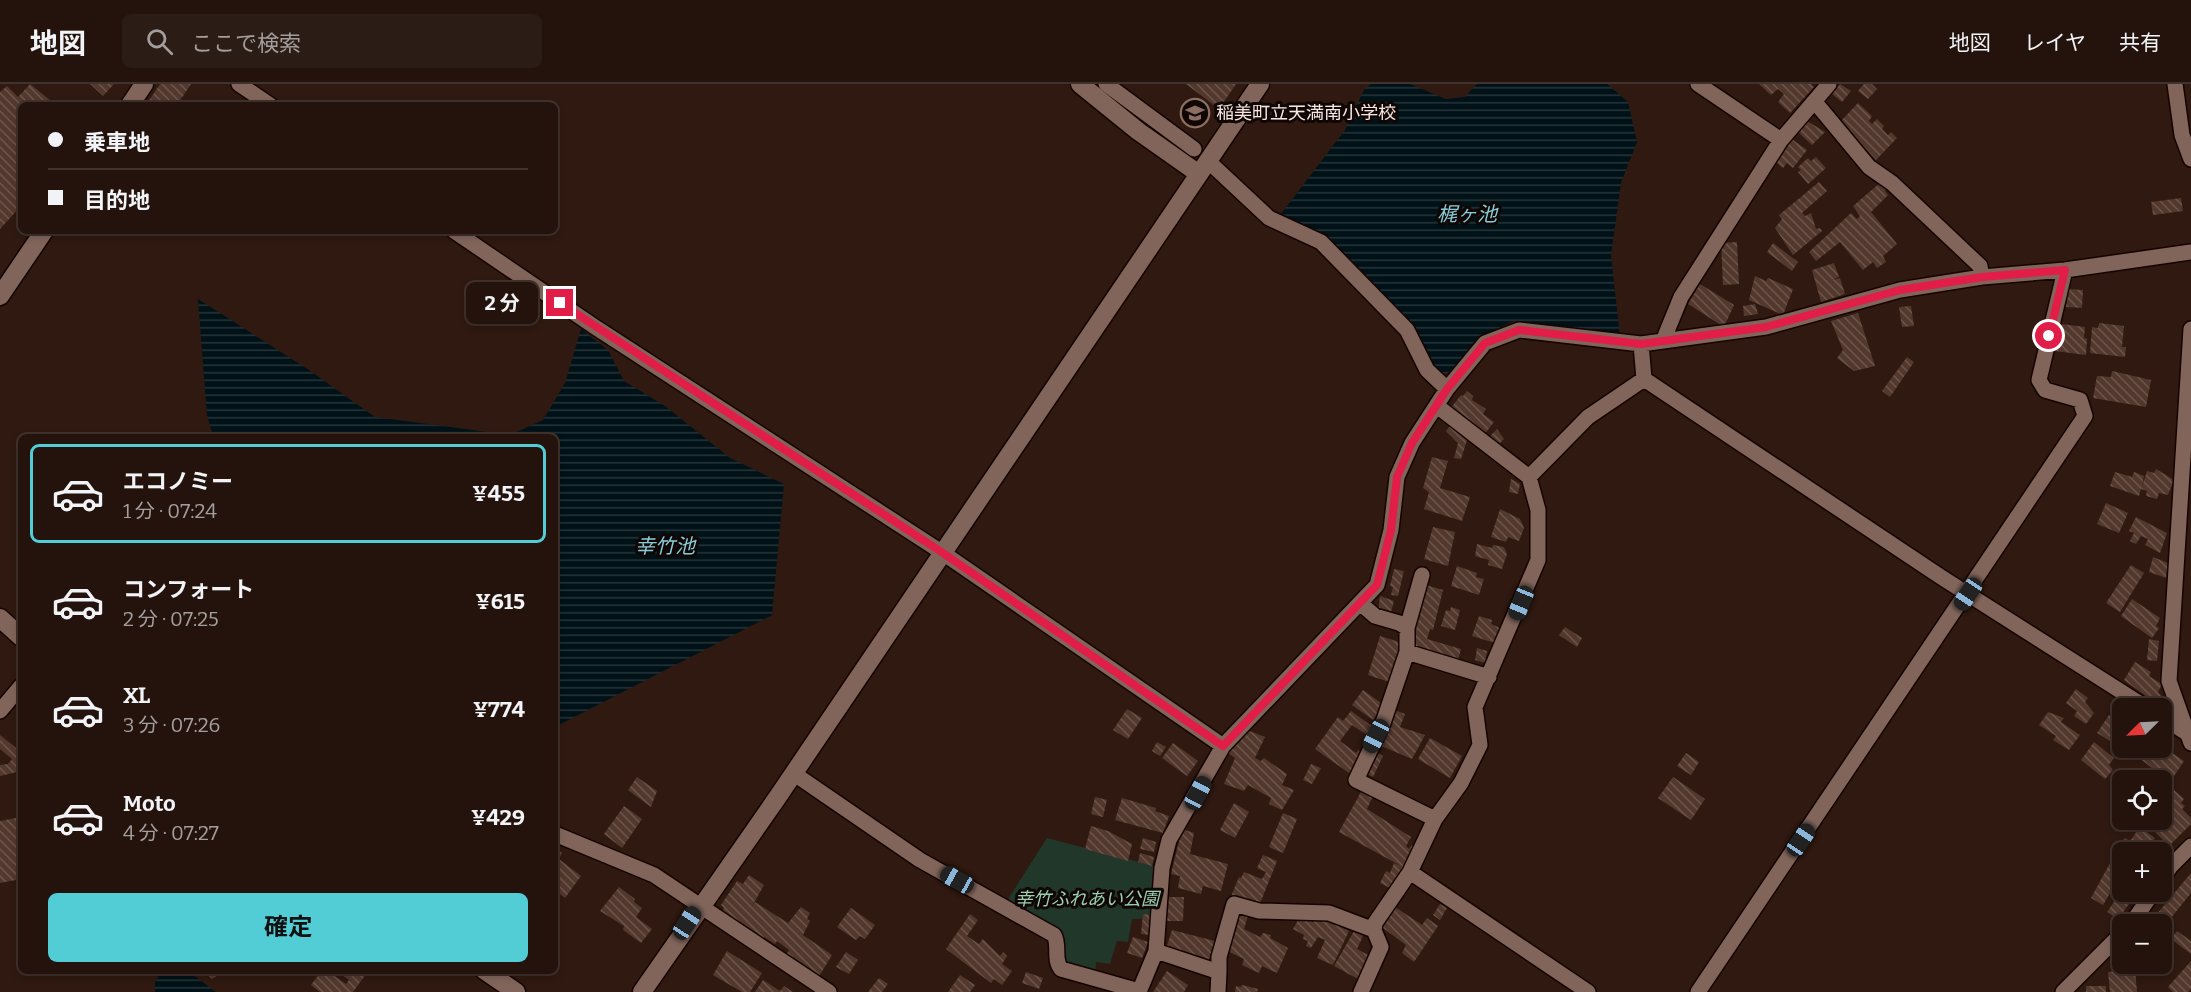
<!DOCTYPE html>
<html lang="ja">
<head>
<meta charset="utf-8">
<style>
	body { margin:0; font-family:Bitter,"Noto Sans JP",serif; background:#2b1c15; color:#f1f3f6; height:100vh; display:flex; flex-direction:column; font-size:22px; white-space:nowrap }
	* { box-sizing:border-box; margin:0 }
	p { font-size:20px; color:#a39e9d }
	.icon { flex:none; width:33px; height:33px; fill:none; stroke:currentColor; stroke-width:2; stroke-linecap:round; stroke-linejoin:round }
	.map { position:relative; flex:1; overflow:hidden }
	.details { position:absolute; left:18px; top:350px; width:540px; height:540px; display:flex; flex-direction:column; background:#23130c; border-radius:9px; box-shadow:0 3px 9px #0003,0 0 0 2px #40322d }
	.details>* { flex:none }
	.guide { position:absolute; left:18px; top:18px; width:540px; height:132px; border-radius:9px; box-shadow:0 3px 9px #0003,0 0 0 2px #40322d; display:grid; align-content:center; height:132px; padding:0 30px; background:#23130c }
	.needle { width:39px; rotate:246deg }
	.buttons { position:absolute; left:2112px; top:614px; display:grid; gap:12px }
	.buttons a { display:grid; place-items:center; width:60px; height:60px; border-radius:9px; background:#23130c; box-shadow:0 3px 9px #0003,0 0 0 2px #40322d; font-size:30px }
	.end { position:absolute; width:27px; height:27px; margin:-14px; border:8px solid #e11d48; background:#fff; box-shadow:0 0 0 3px #fff }
	.from { border-radius:50% }
	.bubble { position:absolute; height:42px; border-radius:9px; background:#23130c; box-shadow:0 3px 9px #0003,0 0 0 2px #40322d; font-size:20px; font-weight:700; line-height:42px; text-align:center }
	.car { position:absolute; width:18px; height:36px; margin:-18px -9px; border-radius:8px; box-shadow:0 0 4px 2px #0007; background:linear-gradient(#222 24%,#8ab4d8 0 40%,#222 0 76%,#8ab4d8 0 86%,#222 0) }
	.guide b { display:flex; align-items:center; gap:21px; height:57px; font-size:22px }
	.guide b+b { border-top:2px solid #40322d }
	.guide i { width:15px; height:15px; background:#f1f3f6 }
	ul { padding:10px 0 0; list-style:none }
	li { display:flex; align-items:center; gap:18px; height:99px; margin:0 12px 9px; padding:0 18px; border:3px solid transparent; border-radius:9px }
	li div { flex:1 }
	li b { display:block; font-size:22px }
	li em { font-style:normal; font-weight:700 }
	li.on { border-color:#52ccd5 }
	li>.icon { width:54px; height:54px; stroke-width:1.5 }
	.cta { display:flex; gap:12px; margin-top:auto; padding:12px 30px }
	.cta a { flex:1; height:69px; border-radius:9px; background:#52ccd5; color:#111; font-size:24px; font-weight:700; line-height:69px; text-align:center }
	header { display:flex; align-items:center; gap:36px; box-sizing:border-box; height:84px; padding:0 30px; background:#23130c; border-bottom:2px solid #40322d }
	header strong { font-size:28px }
	nav { display:flex; gap:33px; margin-inline-start:auto; font-size:21px }
	.search { width:420px; height:54px; background:#2b1c15; display:flex; align-items:center; gap:15px; box-sizing:border-box; padding:0 21px; border-radius:9px; color:#a39e9d; font-size:22px }
	.map>svg:first-child { display:block }
	.park { fill:#20372a }
	.water { fill:url(#water-rules) }
	.building { fill:url(#building-back-hatch) }
	.lines { fill:none; stroke-linecap:round; stroke-linejoin:round }
	.street-casing { stroke:#160400; stroke-width:18 }
	.secondary-casing { stroke:#160400; stroke-width:21 }
	.street { stroke:#81655b; stroke-width:15 }
	.secondary { stroke:#81655b; stroke-width:18 }
	.route { stroke:#e11d48; stroke-width:8 }
	.labels { text-anchor:middle; stroke-width:6; stroke-linejoin:round; paint-order:stroke }
	.poi-label { font-size:18px; fill:#f8e7e1; stroke:#100704; text-anchor:start }
	.park-label { font-size:18px; font-style:italic; fill:#99d0b0; stroke:#100704 }
	.water-label { font-size:20px; font-style:italic; fill:#87ccdb; stroke:#100704 }
</style>
</head>
<body>
<header>
<strong>地図</strong>
<div class="search"><svg class="icon" aria-label="search" viewBox="0 0 24 24"><circle cx="10" cy="10" r="6"/><path d="M15 15l6 6"/></svg>ここで検索</div>
<nav><a>地図</a><a>レイヤ</a><a>共有</a></nav>
</header>
<div class="map">
<svg width="2191" height="908" viewBox="0 0 2191 908">
	<defs>
		<pattern id="water-rules" width="6" height="5" patternUnits="userSpaceOnUse" patternTransform="scale(1.5)"><rect width="6" height="5" fill="#001217"/><path d="M0 2.5h6" fill="none" stroke="#263438"/></pattern>
		<pattern id="building-back-hatch" width="6" height="6" patternUnits="userSpaceOnUse" patternTransform="scale(1.5)"><rect width="6" height="6" fill="#53382e"/><path d="M-1 5l2 2M0 0l6 6M5-1l2 2" fill="none" stroke="#6c554c"/></pattern>
	</defs>
	<rect width="100%" height="100%" fill="#2f1910"/>
	<path class="park" d="M1047,754L1162,784L1159,834L1132,835L1128,858L1117,857L1110,880L1096,878L1095,895L1057,881L1053,851L1003,823Z"/>
	<path class="water" d="M1371,0H1410L1446,15L1465,13L1477,0H1607L1628,18L1637,58L1621,99L1611,171L1620,253L1513,237L1485,251L1448,289H1437L1414,249L1367,192L1324,150L1281,130L1345,46L1364,6Z
		M198,215L309,286L375,333L510,351L543,336L565,299L581,245L608,266L624,297L665,322L730,374L784,400L772,531L555,643V352H213L207,331Z
		M162,886L188,887L216,908H155V898Z"/>
	<path class="building" d="M30,0L56,21H21V122L0,145V8L7,2L18,13Z
		M90,0H114L103,12Z
		M160,0H191L177,21H146Z
		M1186,0H1236L1219,25Z
		M1759,0H1811L1814,3L1790,29L1778,18L1784,10L1778,5L1771,11Z
		M1840,0L1851,7L1842,18L1832,10Z
		M1864,0H1872L1877,5L1868,15L1858,7Z
		M1858,19L1872,32L1869,37L1872,40L1877,35L1884,42L1882,45L1888,51L1891,48L1897,54L1876,76L1840,38Z
		M1807,37L1825,48L1812,61L1797,47Z
		M1788,56H1793L1807,66L1793,84L1787,79L1783,84L1773,76Z
		M1816,73L1826,84L1808,100L1798,88L1801,86L1798,83L1808,74L1811,77Z
		M1819,98L1827,107L1802,129L1805,132L1811,129L1816,145L1820,144L1822,147L1793,171L1775,144L1782,135L1779,131Z
		M1881,98L1888,104L1885,107L1888,111L1871,128L1897,160L1883,172L1886,178L1877,184L1873,178L1863,186L1840,158L1816,177L1809,168L1851,129L1857,135L1860,132L1853,122Z
		M2181,114L2183,127L2153,131L2151,118Z
		M1737,158L1739,200L1723,201L1721,159Z
		M1773,159L1798,178L1792,187L1767,168Z
		M1834,179L1839,193L1832,196L1840,194L1845,210L1821,218L1812,186Z
		M1755,192L1766,197L1768,194L1793,205L1783,231L1749,216Z
		M1700,200L1734,221L1724,243L1688,220Z
		M2068,205L2083,206L2082,224L2066,223Z
		M1755,220L1758,230L1744,232L1743,222Z
		M1911,222L1914,242L1902,243L1899,223Z
		M1858,229L1875,282L1854,287L1837,274L1843,266L1831,237Z
		M2099,239L2124,242L2122,263H2126L2125,273L2090,269L2092,243L2098,244Z
		M2062,240L2085,243L2084,254L2087,255L2086,271L2055,267L2056,251H2061Z
		M1907,273L1914,278L1890,313L1882,307Z
		M2112,287L2151,296L2146,323L2093,314L2097,292L2111,293Z
		M1467,307L1473,312L1472,316L1486,325L1483,330L1494,338L1484,351L1450,325L1461,311L1463,312Z
		M1451,340L1468,353L1461,375L1454,374L1458,359L1446,347Z
		M1497,345L1504,355L1496,363L1488,354Z
		M1432,373L1448,377L1440,404L1470,413L1462,437L1424,425L1429,408L1423,404Z
		M2156,385L2174,396L2168,411L2159,409L2157,415L2146,412L2147,407L2141,405L2139,412L2110,402L2115,388L2132,393L2134,388L2144,392L2142,402L2147,387L2154,389Z
		M1511,395L1520,400L1518,410L1509,408Z
		M2106,419L2128,429L2119,449L2097,440Z
		M1500,425L1520,435L1524,444L1519,457L1508,453L1506,458L1491,453Z
		M2136,433L2167,449L2160,469L2145,461L2148,455L2141,452L2136,460L2130,457L2134,449L2129,447Z
		M1433,443L1455,448L1448,482L1424,475Z
		M1477,460L1492,464L1493,461L1504,463L1507,470L1502,485L1488,481L1489,476L1475,472Z
		M2153,473L2168,479L2166,494L2149,488Z
		M2131,481L2144,489L2120,528L2106,519Z
		M1457,482L1477,489L1476,493L1484,495L1479,511L1451,502Z
		M1394,485L1404,487L1398,512L1391,511L1393,503L1390,502Z
		M1426,501L1443,506L1433,546L1430,545L1427,555L1461,565L1457,581L1412,563L1418,534L1416,533Z
		M1380,512L1394,517L1390,532L1378,529Z
		M2132,515L2160,534L2156,542L2159,544L2152,554L2121,532Z
		M1451,523L1460,526L1455,546L1441,542L1446,526L1450,527Z
		M1479,532L1492,536L1491,540L1500,544L1495,559L1472,552Z
		M1565,543L1582,554L1577,563L1559,551Z
		M1380,552L1399,558L1398,564L1401,566L1392,599L1368,591Z
		M2149,555L2159,557L2157,577L2147,576Z
		M1477,564L1487,567L1485,579L1475,576Z
		M2135,578L2151,588L2149,592L2162,600L2158,608L2163,614L2158,621L2124,596Z
		M2076,605L2088,614L2085,618L2094,629L2086,640L2074,632L2077,627L2066,619Z
		M1363,606L1384,621L1373,636L1352,621Z
		M1127,625L1142,634L1128,655L1113,646Z
		M1392,625L1405,630L1400,643L1425,651L1412,675L1379,661Z
		M1351,627L1376,645L1370,653L1352,641L1340,657L1356,669L1358,666L1363,670L1349,689L1315,665L1338,633L1343,637Z
		M2048,628L2064,634L2061,638L2080,651L2069,666L2053,656L2056,652L2039,641Z
		M2109,631L2122,640V648L2115,660L2097,649Z
		M1244,645L1265,653L1255,674L1261,677L1264,674L1287,690L1282,701L1294,706L1282,726L1269,720L1271,714L1248,701L1244,707L1224,700L1235,674L1228,669Z
		M0,651L21,668V687L0,692V681L8,680L12,675L0,665Z
		M1430,654L1462,672L1450,694L1418,675Z
		M1157,658L1166,663L1160,672L1152,667Z
		M2094,658L2114,674L2109,681L2113,686L2105,695L2081,676Z
		M1173,659L1198,677L1187,692L1162,674Z
		M2162,662L2184,677L2170,698L2125,663Z
		M1373,666L1383,672L1373,693L1363,688Z
		M1686,669L1699,678L1691,691L1677,682Z
		M1311,680L1321,684L1312,700L1303,696Z
		M2125,687L2137,696H2122V707L2115,701Z
		M637,693L657,707L651,723L628,706Z
		M1673,693L1705,715L1691,736L1658,714Z
		M1362,706L1373,712L1367,725L1411,753L1406,762L1409,765L1412,761L1416,764L1392,805L1380,799L1386,787L1390,789L1394,779L1401,782L1339,748Z
		M2174,706L2184,715L2181,719L2185,722L2182,725L2191,734V740L2169,762L2144,737L2162,735V719Z
		M1095,713L1107,716L1103,733L1091,730Z
		M1122,714L1156,724L1155,727L1169,732L1163,749L1115,736Z
		M1234,719L1249,728L1235,754L1220,746Z
		M624,722L642,735L622,764L604,750Z
		M1283,729L1297,735L1283,769L1269,763Z
		M21,733V795L0,799V737Z
		M1091,742L1108,747L1132,760L1128,777L1085,765Z
		M2140,743L2155,754L2146,768H2122V781L2112,773L2125,754L2130,757Z
		M1182,745L1194,749L1190,770L1228,780L1221,807L1203,802L1201,810L1178,804L1180,792L1171,790Z
		M1143,754L1156,758L1154,768L1140,765Z
		M555,764L562,769L559,775L581,792L565,814L555,806Z
		M1140,769L1154,773L1152,782L1138,778Z
		M1263,771L1277,777L1259,822L1230,815L1239,793L1241,794L1244,788L1262,795L1266,788L1257,784Z
		M2111,777L2119,782L2113,794L2117,797L2103,821L2091,814Z
		M2191,789V809L2166,840L2156,831Z
		M749,791L764,801L751,824L755,818L788,839L801,823L810,829L807,835L810,837L803,851L832,871L818,894L785,873L789,866L777,857L775,860L764,853L760,858L720,833L724,824L721,821L737,797L743,800Z
		M619,803L635,815L634,818L642,824L636,833L652,845L641,859L623,846L624,842L600,827Z
		M2118,812L2129,820L2118,835L2107,828Z
		M1167,813H1184L1183,837H1167Z
		M1440,820L1447,824L1440,836L1433,831Z
		M1392,821L1422,841L1427,834L1438,842L1414,878L1402,869L1406,861L1379,841Z
		M851,824L875,841L865,855L860,852L856,856L837,843Z
		M1238,824L1249,828L1244,845L1260,853L1263,849L1271,851L1270,854L1288,864L1277,889L1262,882L1259,889L1242,881L1244,875L1223,865Z
		M970,830L978,836L967,852L979,860L983,855L1000,872L1003,868L1007,872L1002,880L1012,887L1002,901L994,895L991,899L946,865Z
		M1143,830L1153,831L1151,851L1141,850Z
		M1300,833L1313,838L1316,834L1344,839L1342,843L1349,847L1333,881L1317,874L1325,856L1318,853L1311,864L1306,862L1308,857L1303,855L1304,851L1293,845Z
		M1172,846L1215,857L1208,879L1166,865Z
		M1354,847L1363,852L1357,865L1370,872L1358,895L1334,882Z
		M2177,847L2191,857V870L2171,855Z
		M1133,853L1148,858L1142,874L1127,869Z
		M2162,862L2172,869L2164,884L2157,879H2162Z
		M727,867L762,889L750,908H742L713,891Z
		M846,868L858,876L849,890L836,883Z
		M2191,877V905L2188,908H2173L2168,903Z
		M2135,885L2137,908H2110L2108,888Z
		M202,886H219L220,890L212,895Z
		M322,886H326L346,900L349,896L336,886H369L353,908H320L311,901Z
		M1167,887L1188,901L1184,908H1153Z
		M1026,888L1043,894L1039,905L1022,899Z
		M960,891L975,901L970,908H948Z
		M879,894L888,900L882,908H868Z
		M763,896L780,907L784,902L793,908H755Z
		M1242,901L1258,905L1257,908H1235L1236,902L1241,903Z
		M2086,902H2106V908H2086Z"/>
	<g class="lines">
		<g class="street-casing">
			<path id="street" d="M239,0L270,21
				M1106,0L1194,65
				M1698,0L1781,56
				M2175,0L2182,51L2191,75
				M1815,18L1869,83L1892,99L1980,182L1982,193
				M1208,77L1269,134L1321,158L1407,246L1427,286L1447,305
				M454,147L595,243L943,469L1223,662
				M2191,245L2169,597L2191,659
				M1663,257L1681,213L1781,56L1829,0
				M1641,260L1644,295L1941,493L2147,624
				M1437,322L1529,393
				M1422,491L1407,544V568L1383,639L1356,696L1435,735
				M1360,519L1375,532L1399,539L1407,544
				M1407,568L1489,593
				M0,627L21,602
				M2162,633L2191,652
				M793,689L920,776L1054,851C1060,861 1053,875 1061,885L1139,907
				M555,750L654,791L829,908
				M2162,796L2170,783L2191,762
				M2131,840L2154,807
				M1156,867L1219,888L1218,908
				M1219,888V873L1234,820L1259,827L1329,829L1374,846
				M1139,908L1156,867L1162,784L1169,756L1223,662L1377,501L1391,446L1397,393L1412,359L1447,305L1485,259L1519,246L1641,260L1663,257L1766,243L1900,206L1982,193L2065,186L2191,168
				M1361,908L1381,863L1374,846L1375,839L1410,788
				M1588,908L1410,788L1435,735L1461,699L1480,661L1475,623L1538,476V426L1529,393L1588,333L1644,295
				M1698,908L2085,332L2080,316L2045,306L2039,296L2065,186
				M2063,908L2122,849"/>
		</g>
		<g class="secondary-casing">
			<path id="secondary" d="M1080,0L1138,47L1199,90
				M130,21L144,0
				M0,212L44,147
				M0,534L21,553
				M484,886L516,908
				M642,908L777,714L1260,0"/>
		</g>
		<use href="#street" class="street"/>
		<use href="#secondary" class="secondary"/>
	</g>
	<g class="lines">
		<path class="route" d="M560,219L943,469L1223,662L1377,501L1391,446L1397,393L1412,359L1447,305L1485,259L1519,246L1641,260L1663,257L1766,243L1900,206L1982,193L2065,186L2049,252"/>
	</g>
	<defs>
		<g id="school-ring" transform="scale(1.5)"><circle r="9.5" fill="#100704" stroke="#8d6e63" stroke-width="1.5"/><path d="M0-5L7-2L0 1L-7-2ZM-4 1L0 2.5L4 1V4Q0 6-4 4Z" fill="#8d6e63"/></g>
	</defs>
	<g fill-rule="evenodd">
		<use href="#school-ring" x="1195" y="29"/>
	</g>
	<g class="labels">
		<g class="poi-label">
			<text x="1216" y="35">稲美町立天満南小学校</text>
		</g>
		<g class="park-label">
			<text x="1087" y="821">幸竹ふれあい公園</text>
		</g>
		<g class="water-label">
			<text x="1467" y="137">梶ヶ池</text>
			<text x="665" y="469">幸竹池</text>
		</g>
	</g>
</svg>
<div class="buttons">
<a><svg class="needle" viewBox="-14 -14 28 28"><path d="M0-13l5 13h-10z" fill="#e53935"/><path d="M0 13l5-13h-10z" fill="#a39e9d"/></svg></a>
<a><svg class="icon" aria-label="locate" viewBox="0 0 24 24"><circle cx="12" cy="12" r="6"/><path d="M12 2v4M12 18v4M2 12h4M18 12h4"/></svg></a>
<a>+</a>
<a>−</a>
</div>
<i class="end from" style="left:2049px;top:252px"></i>
<i class="end" style="left:560px;top:219px"></i>
<div class="bubble" style="left:466px;top:198px;width:72px">2 分</div>
<i class="car" style="left:1968px;top:510px;rotate:214deg"></i>
<i class="car" style="left:1521px;top:519px;rotate:202deg"></i>
<i class="car" style="left:1376px;top:652px;rotate:207deg"></i>
<i class="car" style="left:1198px;top:709px;rotate:28deg"></i>
<i class="car" style="left:1801px;top:756px;rotate:34deg"></i>
<i class="car" style="left:957px;top:796px;rotate:299deg"></i>
<i class="car" style="left:687px;top:839px;rotate:33deg"></i>
<div class="guide">
<b><i class="from"></i>乗車地</b>
<b><i></i>目的地</b>
</div>
<section class="details">
<ul>
<li class="on"><svg class="icon" aria-label="car" viewBox="0 0 24 24"><path d="M5 17H2v-5l4-1 3-4h7l3 4 3 1v5h-3M9 17h6M6 11h13"/><circle cx="7" cy="17" r="2"/><circle cx="17" cy="17" r="2"/></svg><div><b>エコノミー</b><p>1 分 · 07:24</p></div><em>¥455</em></li>
<li><svg class="icon" aria-label="car" viewBox="0 0 24 24"><path d="M5 17H2v-5l4-1 3-4h7l3 4 3 1v5h-3M9 17h6M6 11h13"/><circle cx="7" cy="17" r="2"/><circle cx="17" cy="17" r="2"/></svg><div><b>コンフォート</b><p>2 分 · 07:25</p></div><em>¥615</em></li>
<li><svg class="icon" aria-label="car" viewBox="0 0 24 24"><path d="M5 17H2v-5l4-1 3-4h7l3 4 3 1v5h-3M9 17h6M6 11h13"/><circle cx="7" cy="17" r="2"/><circle cx="17" cy="17" r="2"/></svg><div><b>XL</b><p>3 分 · 07:26</p></div><em>¥774</em></li>
<li><svg class="icon" aria-label="car" viewBox="0 0 24 24"><path d="M5 17H2v-5l4-1 3-4h7l3 4 3 1v5h-3M9 17h6M6 11h13"/><circle cx="7" cy="17" r="2"/><circle cx="17" cy="17" r="2"/></svg><div><b>Moto</b><p>4 分 · 07:27</p></div><em>¥429</em></li>
</ul>
<div class="cta"><a>確定</a></div>
</section>
</div>
</body>
</html>
